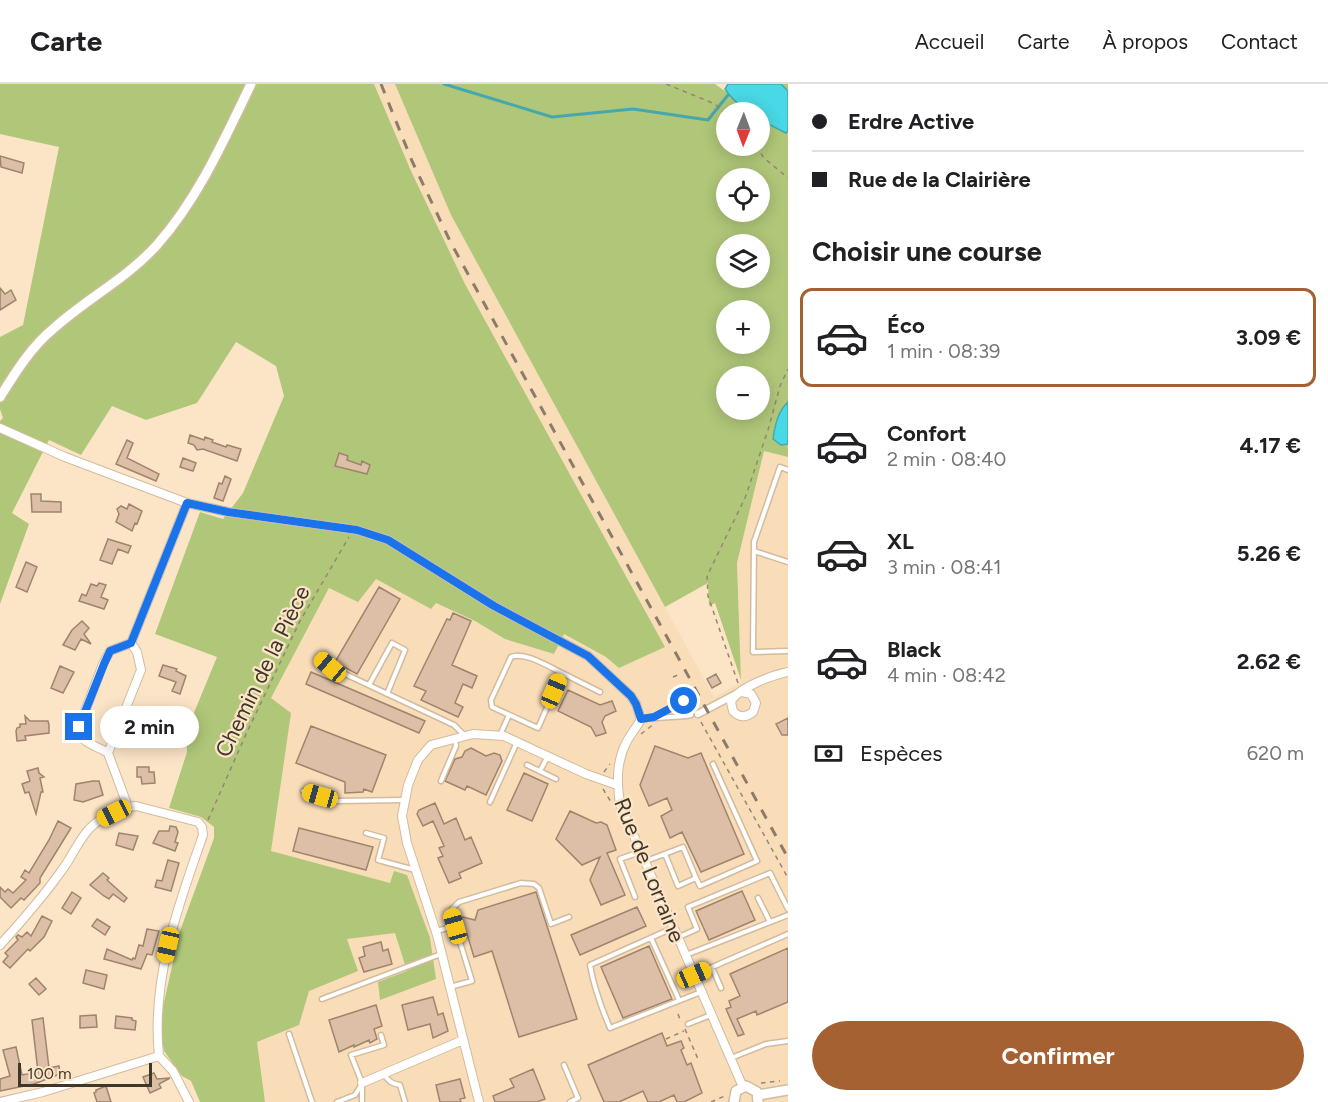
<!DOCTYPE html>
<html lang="fr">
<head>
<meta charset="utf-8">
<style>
	body { margin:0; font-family:Figtree,sans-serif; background:#f6f6f6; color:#202124; height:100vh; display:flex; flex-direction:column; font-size:22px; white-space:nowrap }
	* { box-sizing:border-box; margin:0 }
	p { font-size:20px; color:#757577 }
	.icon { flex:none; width:33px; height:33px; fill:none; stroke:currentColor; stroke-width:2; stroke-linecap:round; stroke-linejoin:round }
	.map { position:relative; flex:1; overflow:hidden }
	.panel { display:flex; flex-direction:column; background:#fff; width:540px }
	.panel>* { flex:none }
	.guide { display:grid; align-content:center; height:132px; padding:0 24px; background:#fff }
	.needle { width:39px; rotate:181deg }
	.controls { position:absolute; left:716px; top:18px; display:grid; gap:12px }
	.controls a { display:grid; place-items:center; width:54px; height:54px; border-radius:50%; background:#fff; box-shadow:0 3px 15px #0003; font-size:30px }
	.scale { position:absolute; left:18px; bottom:15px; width:134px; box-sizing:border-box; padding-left:6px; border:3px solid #40372b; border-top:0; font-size:16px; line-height:21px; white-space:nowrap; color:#40372b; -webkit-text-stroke:4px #fce5c7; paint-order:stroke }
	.end { position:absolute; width:27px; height:27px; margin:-14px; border:8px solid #1a73e8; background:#fff; box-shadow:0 0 0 3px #fff }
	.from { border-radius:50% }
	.bubble { position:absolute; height:42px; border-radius:21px; background:#fff; box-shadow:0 3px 15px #0003; font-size:20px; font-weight:700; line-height:42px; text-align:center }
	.car { position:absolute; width:18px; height:36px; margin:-18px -9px; border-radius:8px; box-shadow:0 0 4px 2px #0007; background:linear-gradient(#f5c518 24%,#345 0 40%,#f5c518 0 76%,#345 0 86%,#f5c518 0) }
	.guide b { display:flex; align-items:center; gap:21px; height:57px; font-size:22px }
	.guide b+b { border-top:2px solid #e0e0e0 }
	.guide i { width:15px; height:15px; background:#202124 }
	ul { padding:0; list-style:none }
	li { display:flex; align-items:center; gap:18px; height:99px; margin:0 12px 9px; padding:0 12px; border:3px solid transparent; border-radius:12px }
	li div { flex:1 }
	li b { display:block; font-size:22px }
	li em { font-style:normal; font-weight:700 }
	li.on { border-color:#a56131 }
	li>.icon { width:54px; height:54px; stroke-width:1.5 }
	h2 { padding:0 24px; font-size:27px; line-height:72px }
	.pay { display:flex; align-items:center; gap:15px; height:66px; padding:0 24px; font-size:22px }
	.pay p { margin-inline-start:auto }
	.button { display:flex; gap:12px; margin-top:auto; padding:12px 24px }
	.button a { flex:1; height:69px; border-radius:36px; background:#a56131; color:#fff; font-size:24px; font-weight:700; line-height:69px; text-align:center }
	header { display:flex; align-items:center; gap:36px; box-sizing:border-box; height:84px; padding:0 30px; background:#fff; border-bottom:2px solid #e0e0e0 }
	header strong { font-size:28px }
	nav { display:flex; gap:33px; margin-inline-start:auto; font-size:21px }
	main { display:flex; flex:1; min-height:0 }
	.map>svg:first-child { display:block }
	.built { fill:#f9ddb8 }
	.green { fill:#b0c779; fill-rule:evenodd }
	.water { fill:#49d8e5; stroke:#46a8ad; stroke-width:1.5 }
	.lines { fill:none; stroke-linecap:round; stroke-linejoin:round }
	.stream { stroke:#46a8ad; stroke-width:3 }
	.building { fill:#dcbfa6; stroke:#9f846d; stroke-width:1.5 }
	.service-casing { stroke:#d2bb9e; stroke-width:7 }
	.pedestrian-casing { stroke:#d2bb9e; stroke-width:9 }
	.minor-casing { stroke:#d2bb9e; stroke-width:10 }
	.tertiary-casing { stroke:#d2bb9e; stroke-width:12 }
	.path { stroke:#958672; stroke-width:1.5; stroke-dasharray:4.5 4.5; stroke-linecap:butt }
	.service { stroke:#fff; stroke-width:4 }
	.pedestrian { stroke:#fff; stroke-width:6 }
	.minor { stroke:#fff; stroke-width:8 }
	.tertiary { stroke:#fff; stroke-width:9 }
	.rail { stroke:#8b7c69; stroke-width:3; stroke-dasharray:10 10; stroke-linecap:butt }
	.route { stroke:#1a73e8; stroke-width:8 }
	.labels { text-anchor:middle; stroke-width:4.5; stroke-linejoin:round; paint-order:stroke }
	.street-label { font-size:22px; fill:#40372b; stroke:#fce5c7 }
</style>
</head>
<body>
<header>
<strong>Carte</strong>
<nav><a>Accueil</a><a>Carte</a><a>À propos</a><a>Contact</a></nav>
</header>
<main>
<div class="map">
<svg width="788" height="1018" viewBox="0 0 788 1018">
	<rect width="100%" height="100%" fill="#fce5c7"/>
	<path class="built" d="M374,0H395L451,131L714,613L741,598L737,479L764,367L788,373V1018H265L257,958L271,614L330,503L376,495L431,525L436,519L475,537L505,555L555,570L563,550L606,573L619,584L665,563L465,200L411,87Z"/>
	<path class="green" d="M0,0H374L411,87L465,200L665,563L619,584L606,573L564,550L554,570L505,555L475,537L436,519L431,525L376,495L358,518L329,504L271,614L291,629L271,767L390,799L394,787L407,791L430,854L436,895L380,916L378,898L407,887L395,849L347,855L358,887L309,907L299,941L257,958L265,1018H200L191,997L182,992L164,967L161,949L162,927L180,847L214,754V743L201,733L169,724L187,668L186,648L217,573L155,550L200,428L223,435L243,409L284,312L276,282L236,258L197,319L146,336L112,322L81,371L49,356L12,429L29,440L0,520V337L3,334L0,325V253L23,241L59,63L0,50Z
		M395,0H715L729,10L742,0H788V373L764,367L737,479L741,596L715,519L709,522L708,499L665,523L451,131ZM726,28H759V62H726ZM726,94H759V128H726ZM726,160H759V194H726ZM726,226H759V260H726ZM726,292H759V326H726Z"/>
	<path class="water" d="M728,0H781L788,7V47L786,49L762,37L759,35V28C746,28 732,16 725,5Z
		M788,318V360L781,361L773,355C775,341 778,327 788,318Z"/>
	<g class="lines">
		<path class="stream" d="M444,0L552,33L633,25L708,36L728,11"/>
	</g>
	<path class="building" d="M0,72L24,79L22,89L1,83Z
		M0,204L5,210L11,206L16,216L0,226Z
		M190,351L204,356L205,353L213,356L212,358L226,363L227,361L241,365L237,377L203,365L197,366L194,361L188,359Z
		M127,356L133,359L127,374L159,390L156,397L116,380Z
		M339,369L348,372L347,376L361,381L362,377L370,381L367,390L335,382Z
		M183,374L196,379L193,387L180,383Z
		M225,392L231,395L223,417L214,414L219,399L222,400Z
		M31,410H41V417L61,418V428H32Z
		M129,420L142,427L137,440L135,439L132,447L116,438L119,430L117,425L121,422L127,425Z
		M108,455L131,462L128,469L118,465L112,480L100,476Z
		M26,478L37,483L27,508L16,503Z
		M99,499L106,501L101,513L108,516L104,525L79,517L82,510L86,512L91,500L97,502Z
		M379,503L400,515L357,590L335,578Z
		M453,529L471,537L452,581L477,592L472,604L463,600L455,619L463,623L458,633L421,616L426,607L414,602L447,535L450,536Z
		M82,537L89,544L84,550L91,560L81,555L75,566L63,561L72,546Z
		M163,581L177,585L176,587L186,592L180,610L172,607L176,598L159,592Z
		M60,582L74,588L63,609L51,604Z
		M311,588L425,637L419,649L306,600Z
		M716,590L721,599L712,604L707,595Z
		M568,606L600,621L612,617L616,627L605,632L602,638L606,649L596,652L591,643L558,627Z
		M144,629L154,633L160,639L157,646L153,644L150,651L137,646Z
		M25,632L30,637H48L49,641V649L25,652L26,656L17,657L16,647L17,644L20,643V640H26Z
		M788,634V651H782L776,640Z
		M311,642L386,671L372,708L364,705L363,708L345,709V698L296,679Z
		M655,662L688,674L701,669L744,770L701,788L682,748L670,754L661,732L672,726L667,714L649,722L640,701Z
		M471,664L486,672L494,669L500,671L502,677L486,711L467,702L465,706L445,697L455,675L462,673L465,667Z
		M137,683H149V688H154L155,699L142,700L141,693H137Z
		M38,684L39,689L44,693L40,694L43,708H41L36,730L29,708L25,709L22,700L30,697L27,687Z
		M524,689L548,700L532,737L507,726Z
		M93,697H99L103,711L83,718L74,716L76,700Z
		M435,719L444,740L456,734L465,756L471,753L482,779L459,789L461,794L449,799L438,774L443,772L439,764L444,762L433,737L423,742L417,730L419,726Z
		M570,727L596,739L601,738L607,741L616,766L607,769L625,811L601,821L590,796L600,773L582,781L556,755Z
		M58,737L71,744L40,794V799L24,816L21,814L11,824L0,813V803L5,808L8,805L13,809L26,796L21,793L25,786L29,789L49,756Z
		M170,742L176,743L178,748L175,758L178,759L175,767L153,759L159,747H169Z
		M299,744L373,763L366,786L293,767Z
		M119,749L138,752L133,766L116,761Z
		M168,776L179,779L171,807L155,803L157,796L162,797Z
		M103,789L109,794L107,796L127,814L124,818L113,810L109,815L104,812L90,801Z
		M742,807L755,836L709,856L696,827Z
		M72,808L81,814L71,830L62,824Z
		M536,808L577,935L519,953L492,867L474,873L467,850L465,851L459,836L463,833L475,836L478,826Z
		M637,823L646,842L580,871L571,851Z
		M42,832L52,837L44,853L30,867L28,865L10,884L3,878L8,872L5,869L18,856L16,853L18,851L22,853L27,848L31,852Z
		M97,835L110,843L105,851L92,842Z
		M147,845L159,847L152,871L147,870L141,885L104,875L107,865L132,876L133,874L135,875L139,861L143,862Z
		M381,858L383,867L388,865L392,880L364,888L359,874L365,872L363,863Z
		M649,862L672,915L623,934L601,883Z
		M788,864V918L757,931L756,927L737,935L744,950L738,952L726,925L731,923L729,917L740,912L730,890Z
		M86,886L107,891L104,905L83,899Z
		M36,894L46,905L39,911L29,900Z
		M433,913L438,931L443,929L448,947L433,954L430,940L408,946L402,921Z
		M376,921L382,942L374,945L377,955L370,959L369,956L354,963V961L339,968L329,936Z
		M96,931L97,943L80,944V932Z
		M116,932L132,934V936L136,937L135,946L115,944Z
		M43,934L49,984L59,982L60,990L34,1000L0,1007V995L10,992L3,966L16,963L22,991L38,988L32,936Z
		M662,949L667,962L681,957L684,964L681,966L687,981L691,979L702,1009L684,1018H677L674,1011L659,1018H648L643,1007L619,1018H604L588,981Z
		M533,985L545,1015L537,1018H495L493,1012L514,1003L510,995Z
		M154,989L157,995L170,994L159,1000L161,1004L150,1009L143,993Z
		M460,995L465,1014L460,1015L461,1018H440L436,1001Z
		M106,1002L111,1018H97L94,1009L96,1008V1006Z"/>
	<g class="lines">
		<g class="service-casing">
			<path id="service" d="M788,386L780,383L754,458L753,568L788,567
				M754,467L788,478
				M319,574L330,583L454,641L464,651
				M562,589C549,583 525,567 511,573L491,616L492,623L538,644L562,589L600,608
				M369,601L392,559L405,566L387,610
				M684,617L691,631L687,632L641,635L654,633Z
				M500,651L509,631
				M527,681L556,695
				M540,687L548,672
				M441,697L456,662L455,654
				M303,707L337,717L404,716
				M490,718L517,658
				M366,749L384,754L378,776L415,786
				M646,777L683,763L696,794L678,802L665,770
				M696,794L700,802L757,777L713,680
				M635,813L620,775L640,768
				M758,814L770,838
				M673,844L590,881C594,904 601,923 610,944L701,908
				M436,847L455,842
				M679,853L697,845L688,823L770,789L788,825
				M651,854L679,916
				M686,871L788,831
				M712,883L721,904
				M694,891L788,850
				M450,903L472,897L451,829L452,825L459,818L521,799L534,800L539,804L551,840L569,833
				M322,915L441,870
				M688,940L711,931
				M289,950L312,1018
				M731,974L766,960L788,957
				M564,981L578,1014L570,1018
				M384,990C388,997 392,1000 400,1001L405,1018
				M337,1018L355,1011L362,1000
				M362,1018V999L351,971L384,961L381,951"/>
		</g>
		<g class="pedestrian-casing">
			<path id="pedestrian" d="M698,630L736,610"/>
		</g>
		<g class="minor-casing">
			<path id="minor" d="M0,344L65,373L187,419L228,428L357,446L388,456L494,522L588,572L631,612L636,620L641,635C637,643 630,651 626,659C616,679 617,699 620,720L743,1003
				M742,608L751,610L756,619L753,628C746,634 739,634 733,627L731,618C737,604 773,591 788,588
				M108,669L141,586L137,568L131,559
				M128,723L108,669C96,661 78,659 79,643L103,580L110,567L131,559L187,419
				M0,861C22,837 43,813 62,786C72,773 79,755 90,744C102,732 120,724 136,722L198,738L202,743L203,751C178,822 151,895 159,972L43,1008L0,1018
				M159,972L173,987L189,1018
				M362,999L463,956
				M479,1018L437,851L407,759L402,732L408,701L418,676L431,661L473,650L504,652L586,690L617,701"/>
		</g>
		<g class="tertiary-casing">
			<path id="tertiary" d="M0,313C15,289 31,263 53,245C86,215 126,195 156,162C198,115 224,56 251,0
				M758,1011L788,1006
				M734,1018L736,1007L746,1002L757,1008L758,1018"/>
		</g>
		<path class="path" d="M666,0L715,20L726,30
			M756,62L764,74L788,94
			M673,593L680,590
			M738,599L708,512L707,492L745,414L768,346L780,302L788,285
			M701,638L788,794
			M641,650L654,640
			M604,688L610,680
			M603,705L611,718
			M208,736L247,648L300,537L349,453
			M678,930L681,938
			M685,945L698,975
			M666,955L684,947
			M761,999L780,997
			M711,1018L727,1011"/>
		<use href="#service" class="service"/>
		<use href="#pedestrian" class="pedestrian"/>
		<use href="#minor" class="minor"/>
		<use href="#tertiary" class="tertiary"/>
		<path class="rail" d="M381,0L412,77L451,159L788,774"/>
	</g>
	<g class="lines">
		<path class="route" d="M79,643L104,580L110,567L131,559L187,419L228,428L357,446L388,456L494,522L588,572L631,612L636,620L641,635L654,633L684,617"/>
	</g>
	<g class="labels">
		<g class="street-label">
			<text transform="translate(262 587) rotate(-64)" y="8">Chemin de la Pièce</text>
			<text transform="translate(650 786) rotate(68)" y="8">Rue de Lorraine</text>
		</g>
	</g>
</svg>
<div class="controls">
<a><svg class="needle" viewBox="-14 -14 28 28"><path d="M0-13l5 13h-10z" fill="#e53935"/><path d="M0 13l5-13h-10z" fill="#757577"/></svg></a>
<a><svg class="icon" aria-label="locate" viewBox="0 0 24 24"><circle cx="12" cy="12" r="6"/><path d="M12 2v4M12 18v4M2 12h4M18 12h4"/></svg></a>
<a><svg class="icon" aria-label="layers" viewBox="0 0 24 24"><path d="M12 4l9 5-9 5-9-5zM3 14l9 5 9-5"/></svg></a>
<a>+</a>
<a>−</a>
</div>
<div class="scale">100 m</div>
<i class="end from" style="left:684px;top:617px"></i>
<i class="end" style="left:79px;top:643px"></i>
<div class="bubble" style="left:100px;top:622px;width:99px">2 min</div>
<i class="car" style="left:330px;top:583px;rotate:310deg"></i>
<i class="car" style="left:554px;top:607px;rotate:23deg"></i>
<i class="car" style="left:320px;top:712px;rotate:286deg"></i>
<i class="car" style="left:114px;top:729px;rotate:243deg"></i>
<i class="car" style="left:455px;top:842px;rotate:344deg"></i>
<i class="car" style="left:168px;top:861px;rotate:193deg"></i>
<i class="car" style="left:694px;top:891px;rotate:66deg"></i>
</div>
<section class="panel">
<div class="guide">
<b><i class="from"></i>Erdre Active</b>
<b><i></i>Rue de la Clairière</b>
</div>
<h2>Choisir une course</h2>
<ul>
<li class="on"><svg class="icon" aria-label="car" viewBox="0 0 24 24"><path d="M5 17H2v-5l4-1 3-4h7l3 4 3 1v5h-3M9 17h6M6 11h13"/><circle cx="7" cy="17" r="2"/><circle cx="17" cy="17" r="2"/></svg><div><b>Éco</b><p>1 min · 08:39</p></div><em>3.09 €</em></li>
<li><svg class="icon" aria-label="car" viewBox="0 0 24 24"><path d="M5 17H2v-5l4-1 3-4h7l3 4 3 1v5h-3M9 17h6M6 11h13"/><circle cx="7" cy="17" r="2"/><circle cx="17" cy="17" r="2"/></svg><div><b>Confort</b><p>2 min · 08:40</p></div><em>4.17 €</em></li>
<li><svg class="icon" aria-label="car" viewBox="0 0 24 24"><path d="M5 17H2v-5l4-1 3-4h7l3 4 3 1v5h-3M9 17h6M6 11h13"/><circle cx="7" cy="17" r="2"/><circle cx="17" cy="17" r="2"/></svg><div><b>XL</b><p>3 min · 08:41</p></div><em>5.26 €</em></li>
<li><svg class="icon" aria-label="car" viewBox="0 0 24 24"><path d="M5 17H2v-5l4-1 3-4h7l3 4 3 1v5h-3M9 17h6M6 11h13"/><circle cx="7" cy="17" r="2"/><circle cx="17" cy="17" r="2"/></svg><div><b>Black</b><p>4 min · 08:42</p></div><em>2.62 €</em></li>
</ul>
<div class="pay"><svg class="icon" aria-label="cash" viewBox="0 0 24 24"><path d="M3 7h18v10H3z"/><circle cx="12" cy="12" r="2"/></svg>Espèces<p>620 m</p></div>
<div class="button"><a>Confirmer</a></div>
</section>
</main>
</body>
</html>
